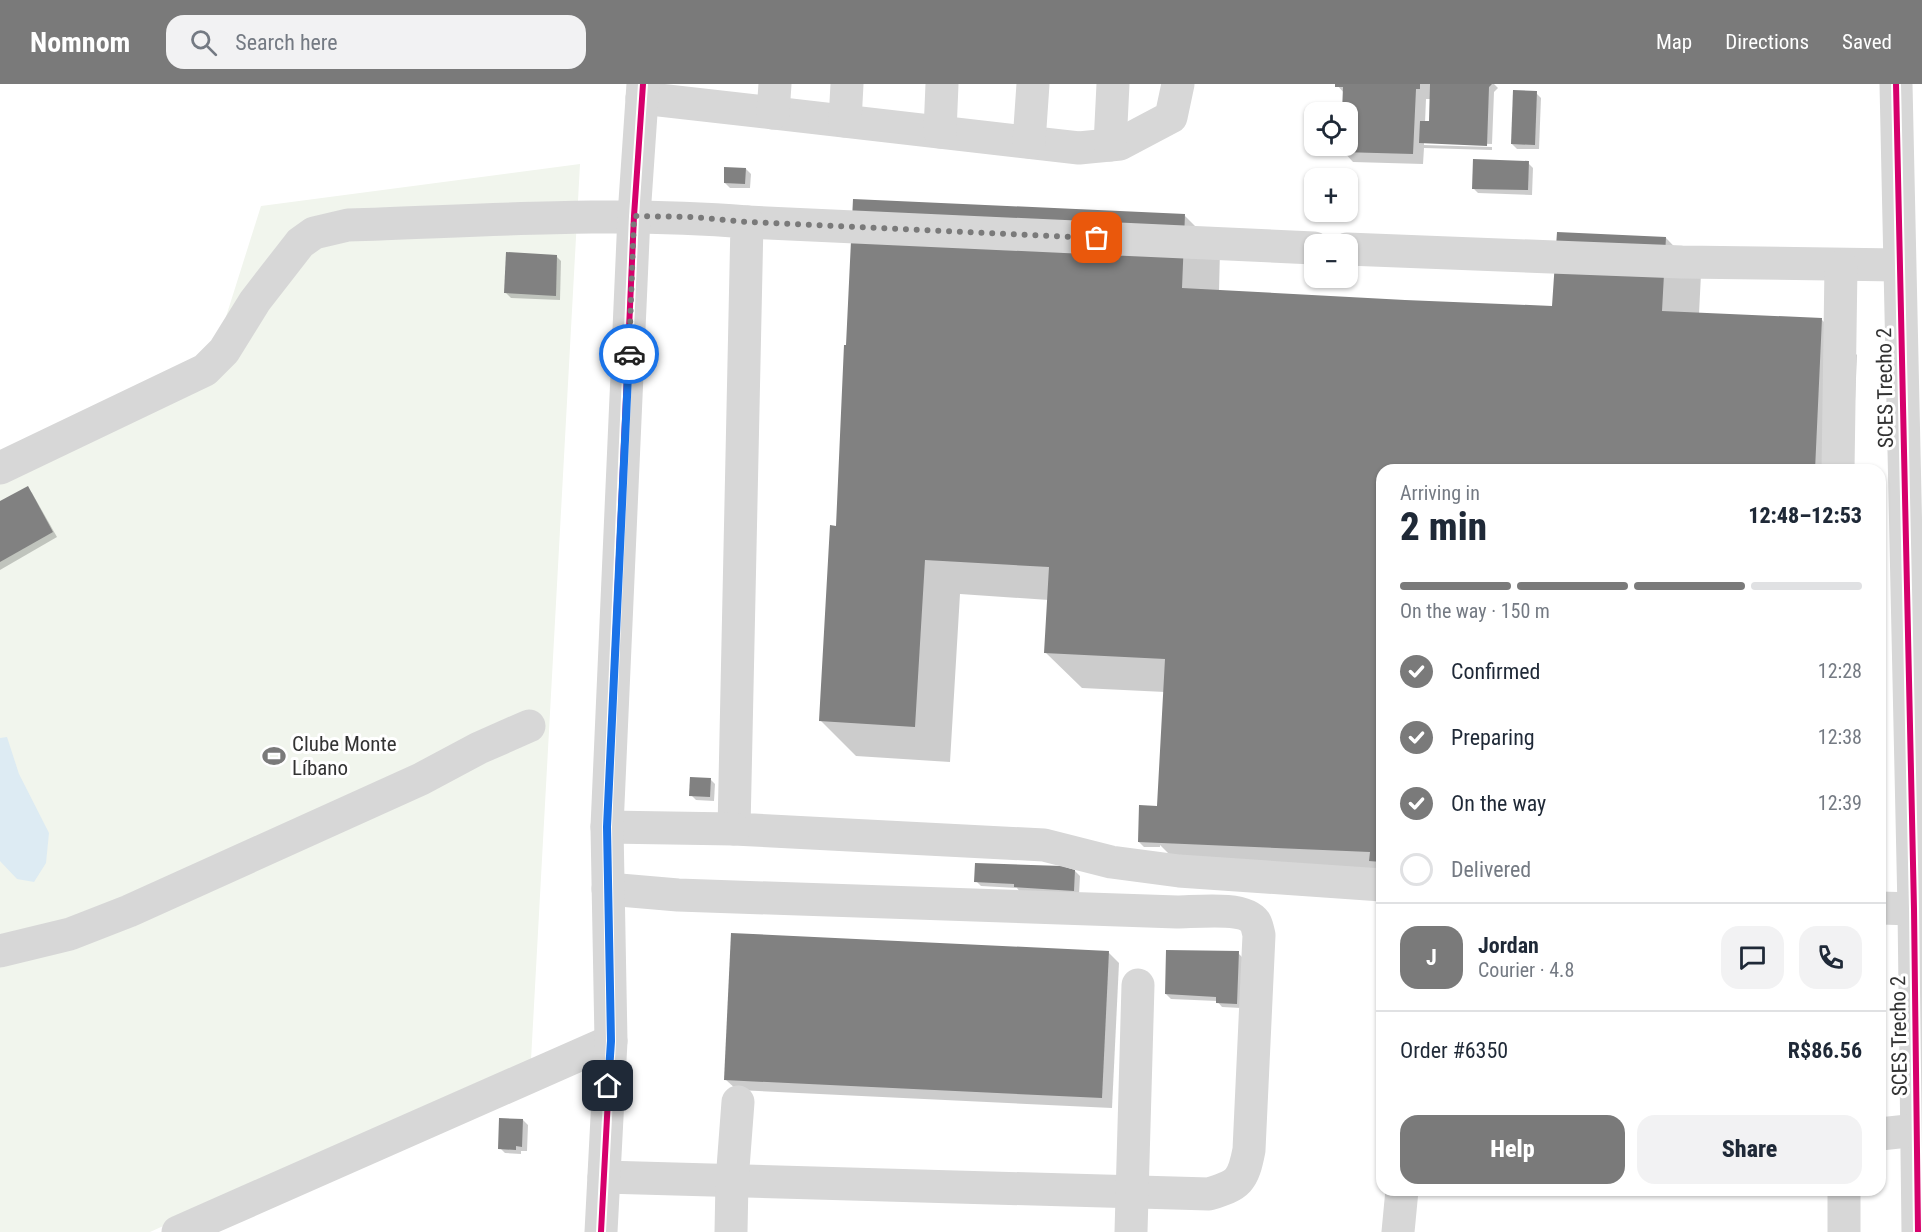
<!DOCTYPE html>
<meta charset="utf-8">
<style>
:root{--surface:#fff;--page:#f2f2f3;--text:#1f2937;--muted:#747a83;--line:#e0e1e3;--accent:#7a7a7a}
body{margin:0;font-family:"Roboto Condensed",sans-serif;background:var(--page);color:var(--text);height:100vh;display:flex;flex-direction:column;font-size:22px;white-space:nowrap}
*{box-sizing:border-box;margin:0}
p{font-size:20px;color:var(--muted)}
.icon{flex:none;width:33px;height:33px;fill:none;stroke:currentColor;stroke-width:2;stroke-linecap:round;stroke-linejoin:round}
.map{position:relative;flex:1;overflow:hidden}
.side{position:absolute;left:1376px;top:380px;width:510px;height:732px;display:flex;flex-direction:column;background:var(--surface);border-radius:18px;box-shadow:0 2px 4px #0004}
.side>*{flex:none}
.fabs{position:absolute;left:1304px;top:18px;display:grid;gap:12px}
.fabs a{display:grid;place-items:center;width:54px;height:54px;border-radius:12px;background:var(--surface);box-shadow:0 2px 4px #0004;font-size:30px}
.pin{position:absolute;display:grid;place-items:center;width:51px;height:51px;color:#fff;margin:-26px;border-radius:12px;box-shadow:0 3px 9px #0006}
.courier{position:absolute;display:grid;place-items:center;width:60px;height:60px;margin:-30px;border:4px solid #1a73e8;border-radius:50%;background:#fff;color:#222;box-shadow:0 2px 8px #0007}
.summary em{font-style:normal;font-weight:800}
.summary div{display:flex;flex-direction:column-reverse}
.summary{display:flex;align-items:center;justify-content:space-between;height:102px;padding:0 24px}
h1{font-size:39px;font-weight:800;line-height:45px}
.bar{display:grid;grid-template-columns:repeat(4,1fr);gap:9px 6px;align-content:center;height:72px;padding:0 24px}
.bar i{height:8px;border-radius:4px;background:var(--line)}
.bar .on{background:var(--accent)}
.bar p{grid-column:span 4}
.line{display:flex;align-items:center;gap:15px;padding:0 24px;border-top:2px solid var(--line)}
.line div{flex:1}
.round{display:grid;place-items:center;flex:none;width:63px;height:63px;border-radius:18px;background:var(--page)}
ol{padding:0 24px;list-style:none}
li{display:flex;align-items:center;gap:18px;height:66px}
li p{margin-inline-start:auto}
li .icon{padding:6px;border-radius:50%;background:var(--accent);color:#fff;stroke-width:4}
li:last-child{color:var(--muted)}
li i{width:33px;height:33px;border:3px solid var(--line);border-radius:50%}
.primary-button{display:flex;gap:12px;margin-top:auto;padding:12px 24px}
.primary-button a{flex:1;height:69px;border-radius:18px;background:var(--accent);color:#fff;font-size:24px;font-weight:800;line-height:69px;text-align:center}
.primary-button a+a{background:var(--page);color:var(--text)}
header{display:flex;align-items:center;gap:36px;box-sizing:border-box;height:84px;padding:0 30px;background:var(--accent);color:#fff}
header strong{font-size:28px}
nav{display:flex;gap:33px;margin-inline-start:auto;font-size:21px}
.search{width:420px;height:54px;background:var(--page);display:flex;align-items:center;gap:15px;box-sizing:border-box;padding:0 21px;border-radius:18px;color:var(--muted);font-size:22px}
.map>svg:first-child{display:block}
.green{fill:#f1f5ed}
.water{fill:#ddebf3}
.shadow{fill:#0003;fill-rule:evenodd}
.building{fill:#818181}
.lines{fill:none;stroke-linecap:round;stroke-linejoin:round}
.minor{stroke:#d7d7d7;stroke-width:33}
.cycleway-casing{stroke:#fff;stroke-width:10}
.cycleway{stroke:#d6006c;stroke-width:6}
.done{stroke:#7a7a7a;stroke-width:6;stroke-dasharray:0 10.8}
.route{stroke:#1a73e8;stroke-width:8}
.labels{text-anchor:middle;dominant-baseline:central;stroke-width:6;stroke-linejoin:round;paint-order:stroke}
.street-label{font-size:21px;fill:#333;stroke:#fff}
.poi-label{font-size:21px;fill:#333;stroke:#fff;text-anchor:start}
</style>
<header>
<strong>Nomnom</strong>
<div class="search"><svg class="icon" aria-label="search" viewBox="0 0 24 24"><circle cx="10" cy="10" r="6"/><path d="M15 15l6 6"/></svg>Search here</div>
<nav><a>Map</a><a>Directions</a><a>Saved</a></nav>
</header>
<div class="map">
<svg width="1922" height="1148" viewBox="0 0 1922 1148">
<rect width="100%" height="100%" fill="#fff"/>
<polygon class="green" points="580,80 531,976 150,1148 0,1148 0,368 212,277 261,122"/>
<polygon class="water" points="7,653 19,690 49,749 46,779 34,798 17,795 0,777 0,654"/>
<g class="shadow">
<path d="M1336,0H1494L1498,4L1494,8L1492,60L1424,58V61L1492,63V66L1424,64L1423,80L1353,78L1343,67V62H1347V28H1344L1345,10ZM1426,15H1431V39H1425Z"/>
<polygon points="1536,9 1541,14 1539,65 1517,65 1512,60"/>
<polygon points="1528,79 1533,84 1532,111 1478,109 1473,104"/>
<polygon points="746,85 751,90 750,104 730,104 725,99"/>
<polygon points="1185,132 1220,167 1219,208 1553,224 1666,154 1701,190 1699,230 1822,236 1857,271 1852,386 1382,386 1382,802 1193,794 1160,761 1160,763 1144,763 1139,758 1159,724 1165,608 1082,604 1046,569 1049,516 960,510 950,678 856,672 820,636 837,443"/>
<polygon points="556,172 561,177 560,216 511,214 506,209"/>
<polygon points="27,404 32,409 57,453 0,486 0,419"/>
<polygon points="710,695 715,700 714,717 696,716 691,711"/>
<polygon points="1075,787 1080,792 1079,811 1020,808 1017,804 981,802 976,797"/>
<polygon points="1108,868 1119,879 1112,1024 737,1006 726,996"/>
<polygon points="1238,869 1243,874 1241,924 1222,923 1217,917 1171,915 1166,910"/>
<polygon points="523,1036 528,1041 527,1067 521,1067 521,1070 505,1069 500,1064"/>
</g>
<g class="building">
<polygon points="1335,0 1420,0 1420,5 1416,5 1413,70 1341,68 1341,62 1347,62 1347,28 1342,28 1343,3 1335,3"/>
<polygon points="1430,0 1492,0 1489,3 1487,62 1419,59 1420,37 1429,37"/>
<polygon points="1513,6 1537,7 1535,61 1511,60"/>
<polygon points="1473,75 1529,77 1528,106 1472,105"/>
<polygon points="724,83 746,84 745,100 724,99"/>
<polygon points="853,115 1185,130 1182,204 1405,216 1552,222 1557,148 1666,153 1662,227 1822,234 1815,386 1382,386 1382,778 1369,777 1370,768 1138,758 1139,721 1157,722 1165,575 1044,569 1049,483 925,476 915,643 819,637 830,441 836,442 844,261 846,261"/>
<polygon points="506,168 557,171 556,212 504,209"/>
<polygon points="28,402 53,448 0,478 0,417"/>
<polygon points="690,693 711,694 710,713 689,712"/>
<polygon points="975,779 1062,782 1075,786 1074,807 1014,803 1014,800 974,798"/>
<polygon points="731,849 1109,867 1102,1014 724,996"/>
<polygon points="1166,866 1239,867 1237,920 1216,919 1216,913 1165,910"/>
<polygon points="499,1034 523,1035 522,1063 516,1062 516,1066 498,1065"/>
</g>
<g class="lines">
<g class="minor">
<polyline points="1896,0 1914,825 1918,1148"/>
<polyline points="642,14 1079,64 1120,60 1171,33 1178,0"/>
<polyline points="773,29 775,0"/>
<polyline points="845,37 847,0"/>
<polyline points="940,48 942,0"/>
<polyline points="1029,58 1033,0"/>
<polyline points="1110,61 1113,0"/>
<polyline points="747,138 1314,164"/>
<polyline points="1347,165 1682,178 1899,181"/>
<path d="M0,384L205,286L224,267L255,217L300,159L314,149L348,141C481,137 614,127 747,138L734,745L1044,761L1111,778L1179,787L1382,801"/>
<polyline points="1838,386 1841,182"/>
<polyline points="607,743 734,745"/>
<polyline points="1880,824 1914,825"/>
<polyline points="0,867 70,850 129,827 421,695 479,664 529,642"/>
<polyline points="1880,1050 1917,1046"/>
<path d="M604,1093L1209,1110C1239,1101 1243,1097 1249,1066L1259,851C1258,847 1257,841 1255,838C1244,822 1195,828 1177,828L678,811L608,805"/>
<polyline points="1844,1106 1844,1148"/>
<polyline points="178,1148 611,957"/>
<polyline points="601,1148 611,957 607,743 634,132 643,0"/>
<polyline points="731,1148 732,1097 738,1018"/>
<polyline points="1131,1148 1138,901"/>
<polyline points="1398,1148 1402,1106"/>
</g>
<g class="cycleway-casing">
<g id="cycleway">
<polyline points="1896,0 1914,825 1918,1148"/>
<polyline points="601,1148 611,957 607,743 634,132 643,0"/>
</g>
</g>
<use href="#cycleway" class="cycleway"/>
</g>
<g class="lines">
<polyline class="done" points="629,270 634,132 692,133 747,138 1097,154"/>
<polyline class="route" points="608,1002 611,957 607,743 629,270"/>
</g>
<defs>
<g id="stadium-bare" transform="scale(1.8)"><path d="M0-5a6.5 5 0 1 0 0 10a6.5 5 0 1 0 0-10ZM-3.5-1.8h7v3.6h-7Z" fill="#7a7a7a" stroke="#fff" stroke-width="2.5" paint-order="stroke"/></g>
</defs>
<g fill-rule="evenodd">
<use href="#stadium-bare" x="274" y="672"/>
</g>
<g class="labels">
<g class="street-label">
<text transform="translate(1885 304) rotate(-91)">SCES Trecho 2</text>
<text transform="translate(1899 952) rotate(-91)">SCES Trecho 2</text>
</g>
<g class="poi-label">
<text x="292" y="660">Clube Monte<tspan x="292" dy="24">Líbano</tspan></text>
</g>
</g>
</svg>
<div class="fabs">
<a><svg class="icon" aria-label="locate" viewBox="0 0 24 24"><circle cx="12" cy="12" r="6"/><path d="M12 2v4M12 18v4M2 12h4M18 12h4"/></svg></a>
<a>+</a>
<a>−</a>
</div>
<div class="pin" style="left:1097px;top:154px;background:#ea580c"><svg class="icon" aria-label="bag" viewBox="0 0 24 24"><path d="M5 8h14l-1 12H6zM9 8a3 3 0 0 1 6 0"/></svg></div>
<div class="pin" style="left:608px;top:1002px;background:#1f2937"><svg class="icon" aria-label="home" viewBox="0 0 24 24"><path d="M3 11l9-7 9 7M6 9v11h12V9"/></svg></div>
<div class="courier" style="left:629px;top:270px"><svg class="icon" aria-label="car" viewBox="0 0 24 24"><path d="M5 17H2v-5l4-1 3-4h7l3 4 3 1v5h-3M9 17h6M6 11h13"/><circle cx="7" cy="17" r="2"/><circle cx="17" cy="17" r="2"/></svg></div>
<section class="side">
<div class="summary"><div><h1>2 min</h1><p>Arriving in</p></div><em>12:48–12:53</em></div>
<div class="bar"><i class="on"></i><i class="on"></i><i class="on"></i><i></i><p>On the way · 150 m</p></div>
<ol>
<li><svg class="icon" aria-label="check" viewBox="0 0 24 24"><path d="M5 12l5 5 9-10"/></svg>Confirmed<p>12:28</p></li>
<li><svg class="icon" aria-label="check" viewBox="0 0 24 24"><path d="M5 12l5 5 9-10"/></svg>Preparing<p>12:38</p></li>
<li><svg class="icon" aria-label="check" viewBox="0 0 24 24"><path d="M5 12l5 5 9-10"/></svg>On the way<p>12:39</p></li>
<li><i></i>Delivered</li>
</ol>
<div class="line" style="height:108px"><b class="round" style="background:var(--accent);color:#fff">J</b><div><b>Jordan</b><p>Courier · 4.8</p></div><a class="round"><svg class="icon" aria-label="chat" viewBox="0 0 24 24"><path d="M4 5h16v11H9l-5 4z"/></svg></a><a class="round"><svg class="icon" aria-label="phone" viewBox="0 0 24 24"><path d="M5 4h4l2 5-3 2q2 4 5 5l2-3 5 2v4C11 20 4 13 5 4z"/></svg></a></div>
<div class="line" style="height:78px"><div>Order #6350</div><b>R$86.56</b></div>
<div class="primary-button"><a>Help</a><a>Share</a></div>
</section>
</div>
